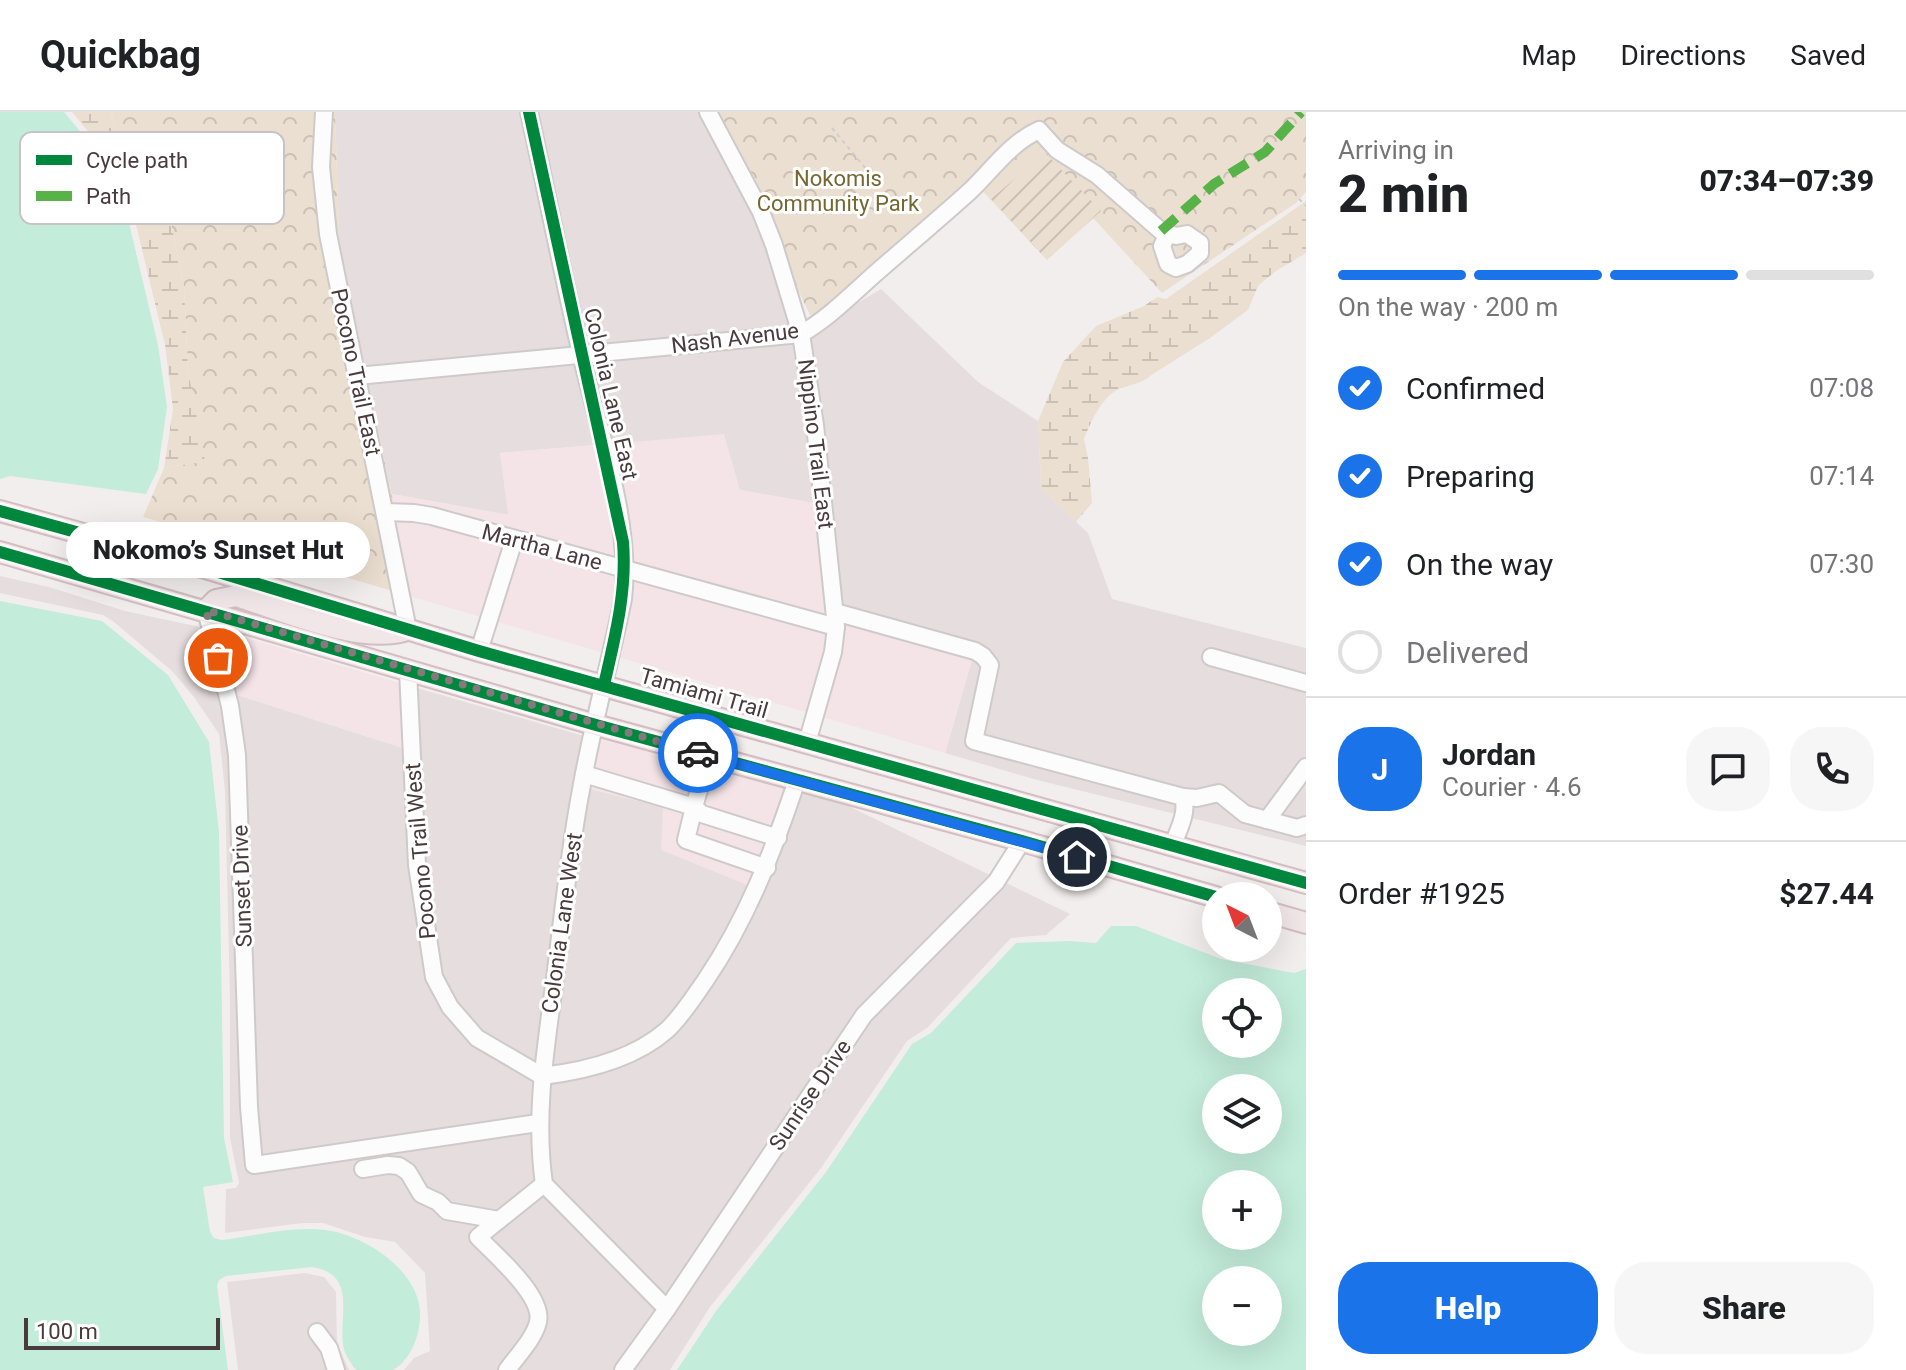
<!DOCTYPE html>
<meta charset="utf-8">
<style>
:root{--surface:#fff;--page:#f6f6f6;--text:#202124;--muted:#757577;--line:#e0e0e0;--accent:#1a73e8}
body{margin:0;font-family:Roboto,sans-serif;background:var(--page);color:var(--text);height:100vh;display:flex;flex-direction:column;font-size:30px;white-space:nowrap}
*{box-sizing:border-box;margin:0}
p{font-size:26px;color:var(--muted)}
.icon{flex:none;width:44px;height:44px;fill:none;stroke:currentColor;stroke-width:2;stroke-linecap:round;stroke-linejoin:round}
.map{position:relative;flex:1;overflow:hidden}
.panel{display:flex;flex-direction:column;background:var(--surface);width:600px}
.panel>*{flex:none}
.needle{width:52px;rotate:318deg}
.buttons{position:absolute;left:1202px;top:770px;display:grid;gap:16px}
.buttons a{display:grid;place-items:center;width:80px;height:80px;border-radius:50%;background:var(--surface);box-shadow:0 8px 32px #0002;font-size:40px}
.scale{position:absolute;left:24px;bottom:20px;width:196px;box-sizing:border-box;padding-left:8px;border:4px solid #493a3e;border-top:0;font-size:22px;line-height:28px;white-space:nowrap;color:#493a3e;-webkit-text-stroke:6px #fff;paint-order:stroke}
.pin{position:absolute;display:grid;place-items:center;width:68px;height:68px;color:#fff;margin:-34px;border:4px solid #fff;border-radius:50%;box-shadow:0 2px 8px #0007}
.courier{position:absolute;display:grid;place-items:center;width:80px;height:80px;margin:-40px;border:6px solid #1a73e8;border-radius:50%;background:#fff;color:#222;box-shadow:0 2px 10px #0007}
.bubble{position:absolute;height:56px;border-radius:28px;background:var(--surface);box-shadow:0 8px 32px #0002;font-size:26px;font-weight:800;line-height:56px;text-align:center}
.overview em{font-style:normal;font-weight:800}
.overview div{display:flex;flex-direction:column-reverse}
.overview{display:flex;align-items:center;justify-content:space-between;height:136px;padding:0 32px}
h1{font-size:52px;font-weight:800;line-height:60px}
.bar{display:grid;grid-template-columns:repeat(4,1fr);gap:12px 8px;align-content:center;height:96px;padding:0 32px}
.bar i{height:10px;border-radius:6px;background:var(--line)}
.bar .current{background:var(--accent)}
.bar p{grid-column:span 4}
.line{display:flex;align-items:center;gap:20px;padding:0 32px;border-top:2px solid var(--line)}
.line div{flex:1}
.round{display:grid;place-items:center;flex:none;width:84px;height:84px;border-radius:32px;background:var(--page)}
ol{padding:0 32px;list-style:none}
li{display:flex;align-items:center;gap:24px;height:88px}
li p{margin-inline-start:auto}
li .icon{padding:8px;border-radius:50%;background:var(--accent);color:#fff;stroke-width:4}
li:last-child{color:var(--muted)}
li i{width:44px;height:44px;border:4px solid var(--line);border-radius:50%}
.primary-button{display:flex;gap:16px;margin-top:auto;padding:16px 32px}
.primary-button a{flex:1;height:92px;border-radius:32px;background:var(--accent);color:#fff;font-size:32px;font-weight:800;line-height:92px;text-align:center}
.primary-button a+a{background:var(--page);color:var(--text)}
header{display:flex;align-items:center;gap:48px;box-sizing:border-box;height:112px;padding:0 40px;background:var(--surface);border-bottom:2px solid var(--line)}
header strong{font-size:38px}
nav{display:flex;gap:44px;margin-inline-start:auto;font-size:28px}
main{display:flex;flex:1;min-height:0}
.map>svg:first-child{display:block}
.residential{fill:#e6ddde}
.commercial{fill:#f4e3e7}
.forest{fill:url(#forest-crowns)}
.wetland{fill:url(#wetland-marsh)}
.garden{fill:url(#garden-furrows)}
.water{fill:#c3ecda;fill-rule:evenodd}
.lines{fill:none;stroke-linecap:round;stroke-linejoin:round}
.minor-casing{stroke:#cfcaca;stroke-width:20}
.major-casing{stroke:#d3bec0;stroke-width:24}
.path{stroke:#d3ccce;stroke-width:2;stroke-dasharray:4 4;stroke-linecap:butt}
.minor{stroke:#fdfcfc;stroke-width:16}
.major{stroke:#f1e6e8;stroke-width:20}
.quiet{stroke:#57b347;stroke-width:10;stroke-dasharray:20 10;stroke-linecap:butt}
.cycleway-casing{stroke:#fff;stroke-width:17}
.cycleway{stroke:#00873e;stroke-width:12}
.done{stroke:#84797c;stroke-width:8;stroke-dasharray:0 14.4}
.route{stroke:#1a73e8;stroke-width:10}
.labels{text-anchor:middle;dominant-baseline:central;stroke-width:6;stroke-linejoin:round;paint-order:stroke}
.park-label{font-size:22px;fill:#766732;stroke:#fff}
.street-label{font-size:22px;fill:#493a3e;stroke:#fff}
.key{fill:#fff;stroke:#c8c4c5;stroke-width:2}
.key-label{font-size:22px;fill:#493a3e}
</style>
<header>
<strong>Quickbag</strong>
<nav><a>Map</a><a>Directions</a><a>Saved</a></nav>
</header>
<main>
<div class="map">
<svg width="1306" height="1258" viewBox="0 0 1306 1258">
<defs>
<pattern id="forest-crowns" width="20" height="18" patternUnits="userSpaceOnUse" patternTransform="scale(2)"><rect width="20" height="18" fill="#ebdfd1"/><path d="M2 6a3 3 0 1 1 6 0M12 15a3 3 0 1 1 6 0" fill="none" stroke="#cbc0b4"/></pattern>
<pattern id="wetland-marsh" width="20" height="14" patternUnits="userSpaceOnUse" patternTransform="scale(2)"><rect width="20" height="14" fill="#ebdfd1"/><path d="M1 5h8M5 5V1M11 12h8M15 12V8" fill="none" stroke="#cbc0b4"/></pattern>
<pattern id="garden-furrows" width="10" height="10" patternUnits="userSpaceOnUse" patternTransform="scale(2)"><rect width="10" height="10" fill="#ebdfd1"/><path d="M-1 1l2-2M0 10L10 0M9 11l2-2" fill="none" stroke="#cbc0b4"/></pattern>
</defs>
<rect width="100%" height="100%" fill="#f3eeee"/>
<g class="residential">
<polygon points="335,0 522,0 595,333 500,341 509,403 392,382 340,148"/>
<polygon points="537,0 705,0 786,166 791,184 810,219 881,177 978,270 1038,309 1041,377 1088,421 1112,487 1306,536 1306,734 1037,668 945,641 974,541 841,508 825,393 740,378 609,332"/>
<polygon points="0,464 49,475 125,499 233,522 231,581 409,638 417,576 591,626 582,675 663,695 800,677 828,684 1070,802 1046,823 1011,826 927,916 907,929 821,1056 710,1195 670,1258 404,1258 414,1246 430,1239 425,1161 395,1130 365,1125 323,1111 303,1111 225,1121 226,1077 236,1076 239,1071 230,1026 230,886 225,679 219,622 194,585 172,559 114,510 103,503 0,481"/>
<polygon points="305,1161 324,1165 336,1180 337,1232 349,1258 238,1258 227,1170"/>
</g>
<g class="commercial">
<polygon points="724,322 740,378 826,393 841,508 974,541 945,641 618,545 630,489 633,458 609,332"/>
<polygon points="595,333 612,405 618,457 616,485 604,541 399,481 392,382 508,403 500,341"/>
<polygon points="233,522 417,576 409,638 231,581"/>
<polygon points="591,626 703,650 800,677 752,775 661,738 663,695 582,675"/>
</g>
<g class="forest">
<polygon points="111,0 335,0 340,148 392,382 399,481 143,405 164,356 204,349 188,259 184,175 167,91 117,25"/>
<polygon points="711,0 1306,0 1306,80 1296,91 1162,181 1093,106 1047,148 974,70 812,207"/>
</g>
<g class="wetland">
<polygon points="72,0 111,0 117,25 167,91 184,175 188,259 205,349 164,356 173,297 165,233 124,63"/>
<path d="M1306,89V141L1276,159L1258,174L1248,198L1210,226L1153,262C1142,272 1130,272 1117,278C1100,288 1091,310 1084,327L1088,346L1092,391L1076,410L1041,377L1038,309L1063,250L1096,214L1144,194L1157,185L1166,187Z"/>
</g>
<polygon class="garden" points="1045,41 1101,99 1047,148 991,87"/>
<g class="water">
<polygon points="0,0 64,0 118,65 158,233 167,295 158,357 146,382 10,364 0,367"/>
<path d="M0,489L102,509L168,563L209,630L219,720L224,1026L233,1070L203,1075L210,1120L214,1126L222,1128C255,1124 292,1114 325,1118C366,1123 423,1161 420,1206C419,1226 410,1248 393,1258H357L354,1256C350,1249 344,1241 343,1233C339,1203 357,1162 312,1155L226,1164L219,1168L217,1174L228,1258H0Z"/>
<path d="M1111,814H1136L1221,847L1294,861L1306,857V1258H677L716,1199L826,1060L912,932L931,921L1016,831L1069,829L1096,831ZM1216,880H1268V932H1216ZM1268,976V1028H1216V976ZM1216,1072H1268V1124H1216ZM1216,1168H1268V1220H1216Z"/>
</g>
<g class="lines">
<g class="minor-casing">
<g id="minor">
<polyline points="324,0 321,55 328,122 408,518"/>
<path d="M529,0C547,82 563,165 582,246C599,321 632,411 623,487C610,551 592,614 581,678C569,740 563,803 555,866C546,935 534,1002 544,1072L667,1197"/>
<polyline points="708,0 761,100 774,133 801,222 815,313 836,515 833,540 807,631"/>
<path d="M357,264L801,222C829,206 853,181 877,160C908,133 940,106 970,79C992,58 1010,31 1039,18L1057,38L1097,63L1161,119L1176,124L1187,122L1200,131V141L1187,152L1176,156L1168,152L1162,134L1168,121"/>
<polyline points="385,400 414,401 432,404 836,515"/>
<polyline points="206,498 230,594 237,643 249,995 254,1053 538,1011"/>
<path d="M835,500L975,539L983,544L990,553L974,629L1183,685C1188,700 1179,717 1173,732"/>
<polyline points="479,539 514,428"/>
<polyline points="1211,545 1306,571"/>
<path d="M408,558L417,753L434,865L450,895L477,926L542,964C585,959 633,948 667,918C682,904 693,886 705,869C747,807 773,740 797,668"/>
<polyline points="584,662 694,695 709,644"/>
<polyline points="1183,685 1197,686 1219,681 1245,702 1297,716 1306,713"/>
<polyline points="1267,708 1306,655"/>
<polyline points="767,756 686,728 694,695 702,702 778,726"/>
<polyline points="363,1057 388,1053 399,1054 408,1060 421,1082 438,1090 447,1099 499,1108"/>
<polyline points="317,1220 329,1236 336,1258"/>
<path d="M507,1258C517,1244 534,1227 538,1210C544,1184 495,1143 478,1125L544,1072"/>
<polyline points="623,1258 667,1197 864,903 996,770 1022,729"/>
</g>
</g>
<g class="major-casing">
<g id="major">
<polyline points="0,399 192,452 479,539 1306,771"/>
<polyline points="0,440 596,613 1022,729 1216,785"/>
<path d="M206,498L216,488L236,484C281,498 359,532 404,519"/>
<polyline points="1268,800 1306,811"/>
</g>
</g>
<g class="path">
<polyline points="832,16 877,70"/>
<polyline points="1299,87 1306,94"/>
</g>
<use href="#minor" class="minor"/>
<use href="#major" class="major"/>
<polyline class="quiet" points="1161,119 1214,72 1265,40 1301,0"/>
<g class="cycleway-casing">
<g id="cycleway">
<path d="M529,0L623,430C627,480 615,525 604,573"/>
<polyline points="0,399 192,452 479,539 1306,771"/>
<polyline points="0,440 596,613 1022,729 1216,785"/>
</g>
</g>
<use href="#cycleway" class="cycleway"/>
</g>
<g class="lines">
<polyline class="done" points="218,546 206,498 698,641"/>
<polyline class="route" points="698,641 1077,745"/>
</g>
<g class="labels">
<g class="park-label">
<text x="838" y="66">Nokomis<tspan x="838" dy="25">Community Park</tspan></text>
</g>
<g class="street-label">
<text transform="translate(735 226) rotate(-7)">Nash Avenue</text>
<text transform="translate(356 260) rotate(78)">Pocono Trail East</text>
<text transform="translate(611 282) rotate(77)">Colonia Lane East</text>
<text transform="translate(816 332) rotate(83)">Nippino Trail East</text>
<text transform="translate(542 435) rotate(15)">Martha Lane</text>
<text transform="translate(704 581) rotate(16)">Tamiami Trail</text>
<text transform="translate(420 739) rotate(-95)">Pocono Trail West</text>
<text transform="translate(242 774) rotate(-92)">Sunset Drive</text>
<text transform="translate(562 811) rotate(-82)">Colonia Lane West</text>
<text transform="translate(810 983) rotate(-56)">Sunrise Drive</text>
</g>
</g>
<rect x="20" y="20" width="264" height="92" rx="12" class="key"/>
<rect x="36" y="43" width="36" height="10" fill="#00873e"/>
<rect x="36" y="79" width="36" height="10" fill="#57b347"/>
<g class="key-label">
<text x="86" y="56">Cycle path</text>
<text x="86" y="92">Path</text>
</g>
</svg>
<div class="buttons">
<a><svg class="needle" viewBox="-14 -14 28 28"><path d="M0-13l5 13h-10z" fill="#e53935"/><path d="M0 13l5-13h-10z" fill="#757577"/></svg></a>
<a><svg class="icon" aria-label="locate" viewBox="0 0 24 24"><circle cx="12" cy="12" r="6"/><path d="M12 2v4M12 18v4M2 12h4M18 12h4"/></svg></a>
<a><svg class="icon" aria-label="layers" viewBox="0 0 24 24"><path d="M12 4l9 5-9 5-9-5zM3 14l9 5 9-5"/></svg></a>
<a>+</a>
<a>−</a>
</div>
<div class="scale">100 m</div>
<div class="pin" style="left:218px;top:546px;background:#ea580c"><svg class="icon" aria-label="bag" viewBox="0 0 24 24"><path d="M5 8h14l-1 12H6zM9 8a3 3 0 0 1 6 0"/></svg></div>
<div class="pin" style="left:1077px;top:745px;background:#1f2937"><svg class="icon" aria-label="home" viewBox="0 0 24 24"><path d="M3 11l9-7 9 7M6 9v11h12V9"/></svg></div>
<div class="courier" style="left:698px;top:641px"><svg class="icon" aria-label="car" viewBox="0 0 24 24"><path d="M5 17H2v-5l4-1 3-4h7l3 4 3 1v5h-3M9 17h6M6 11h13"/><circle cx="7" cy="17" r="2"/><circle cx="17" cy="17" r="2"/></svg></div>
<div class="bubble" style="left:66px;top:410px;width:304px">Nokomo’s Sunset Hut</div>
</div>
<section class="panel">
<div class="overview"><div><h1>2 min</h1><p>Arriving in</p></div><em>07:34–07:39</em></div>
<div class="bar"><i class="current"></i><i class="current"></i><i class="current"></i><i></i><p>On the way · 200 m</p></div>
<ol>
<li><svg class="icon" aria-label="check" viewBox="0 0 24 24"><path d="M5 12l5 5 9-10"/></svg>Confirmed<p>07:08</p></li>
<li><svg class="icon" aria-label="check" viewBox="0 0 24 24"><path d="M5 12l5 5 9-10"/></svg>Preparing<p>07:14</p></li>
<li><svg class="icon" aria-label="check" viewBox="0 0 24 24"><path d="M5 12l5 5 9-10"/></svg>On the way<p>07:30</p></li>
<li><i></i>Delivered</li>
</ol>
<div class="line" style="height:144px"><b class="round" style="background:var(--accent);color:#fff">J</b><div><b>Jordan</b><p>Courier · 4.6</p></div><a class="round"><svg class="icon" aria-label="chat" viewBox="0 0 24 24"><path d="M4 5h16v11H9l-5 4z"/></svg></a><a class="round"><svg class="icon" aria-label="phone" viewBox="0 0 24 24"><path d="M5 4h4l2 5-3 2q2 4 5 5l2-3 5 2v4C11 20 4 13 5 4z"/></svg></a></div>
<div class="line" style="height:104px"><div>Order #1925</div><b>$27.44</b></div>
<div class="primary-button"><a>Help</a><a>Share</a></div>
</section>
</main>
